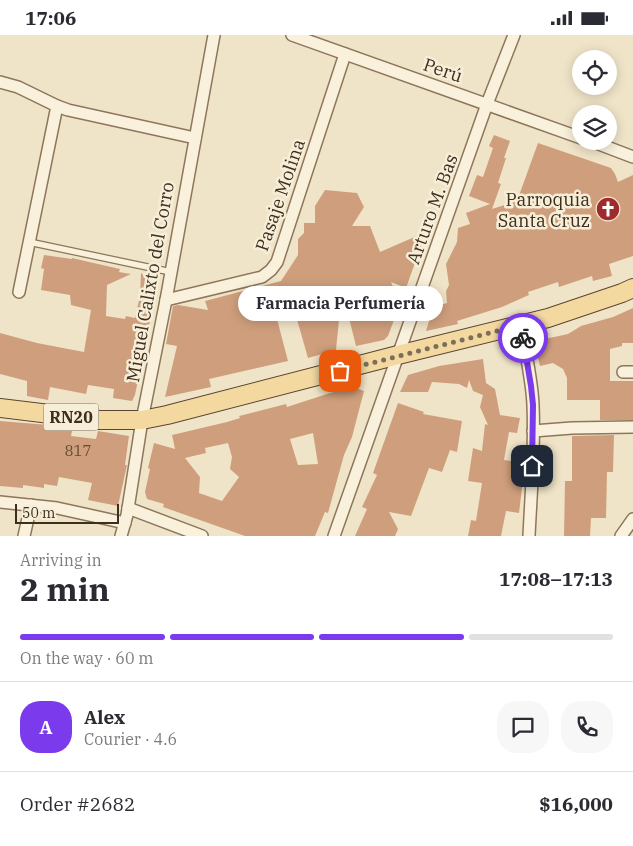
<!DOCTYPE html>
<meta charset="utf-8">
<style>
:root{--surface:#fff;--page:#f7f7f7;--text:#2b2b33;--muted:#7c7c81;--line:#e1e1e2;--accent:#7c3aed}
body{margin:0;font-family:"IBM Plex Serif",serif;background:var(--page);color:var(--text);height:100vh;display:flex;flex-direction:column;font-size:19px;white-space:nowrap}
*{box-sizing:border-box;margin:0}
p{font-size:16px;color:var(--muted)}
.icon{flex:none;width:28px;height:28px;fill:none;stroke:currentColor;stroke-width:2;stroke-linecap:round;stroke-linejoin:round}
.map{position:relative;height:501px;overflow:hidden}
.sheet{display:flex;flex-direction:column;background:var(--surface);flex:1}
.sheet>*{flex:none}
.controls{position:absolute;left:572px;top:15px;display:grid;gap:10px}
.controls a{display:grid;place-items:center;width:45px;height:45px;border-radius:50%;background:var(--surface);box-shadow:0 2px 12px #0003;font-size:25px}
.scale{position:absolute;left:15px;bottom:12px;width:104px;box-sizing:border-box;padding-left:5px;border:2px solid #3d2e20;border-top:0;font-size:14px;line-height:18px;white-space:nowrap;color:#3d2e20;-webkit-text-stroke:4px #f7eed8;paint-order:stroke}
.pin{position:absolute;display:grid;place-items:center;width:42px;height:42px;color:#fff;margin:-21px;border-radius:10px;box-shadow:0 2px 8px #0006}
.courier{position:absolute;display:grid;place-items:center;width:50px;height:50px;margin:-25px;border:4px solid #7c3aed;border-radius:50%;background:#fff;color:#222;box-shadow:0 1px 6px #0007}
.bubble{position:absolute;height:35px;border-radius:18px;background:var(--surface);box-shadow:0 2px 12px #0003;font-size:16px;font-weight:700;line-height:35px;text-align:center}
.headline em{font-style:normal;font-weight:700}
.headline div{display:flex;flex-direction:column-reverse}
.headline{display:flex;align-items:center;justify-content:space-between;height:85px;padding:0 20px}
h1{font-size:32px;font-weight:700;line-height:38px}
.bar{display:grid;grid-template-columns:repeat(4,1fr);gap:8px 5px;align-content:center;height:60px;padding:0 20px}
.bar i{height:6px;border-radius:4px;background:var(--line)}
.bar .current{background:var(--accent)}
.bar p{grid-column:span 4}
.line{display:flex;align-items:center;gap:12px;padding:0 20px;border-top:1px solid var(--line)}
.line div{flex:1}
.round{display:grid;place-items:center;flex:none;width:52px;height:52px;border-radius:20px;background:var(--page)}
.status{display:flex;justify-content:space-between;align-items:center;height:35px;padding:0 25px;background:var(--surface);direction:ltr}
.status svg{height:14px;fill:currentColor}
.map>svg:first-child{display:block}
.building{fill:#cf9f7d;fill-rule:evenodd}
.lines{fill:none;stroke-linecap:round;stroke-linejoin:round}
.lane-casing{stroke:#8d765c;stroke-width:8}
.street-casing{stroke:#8d765c;stroke-width:14}
.primary-casing{stroke:#5b4430;stroke-width:20}
.lane{stroke:#faf1dc;stroke-width:5.5}
.street{stroke:#faf1dc;stroke-width:11}
.primary{stroke:#f3d9a0;stroke-width:18}
.done{stroke:#7c6e5b;stroke-width:5;stroke-dasharray:0 9}
.route{stroke:#7c3aed;stroke-width:6}
.labels{text-anchor:middle;dominant-baseline:central;stroke-width:5;stroke-linejoin:round;paint-order:stroke}
.number-label{font-size:15px;fill:#624a37}
.shield{fill:#f7eed8;stroke:#756857;stroke-width:1}
.shield-label{font-size:16px;font-weight:bold;fill:#3d2e20}
.street-label{font-size:18px;fill:#3d2e20;stroke:#f7eed8}
.poi-label{font-size:18px;fill:#3d2e20;stroke:#f7eed8;text-anchor:end}
</style>
<div class="status"><b>17:06</b><svg viewBox="0 0 49 12"><path d="M0 12V9h3v3zM5 12V6h3v6zM10 12V3h3v9zM15 12V0h3v12zM26 1h20v11H26zM47 4h2v5h-2z"/></svg></div>
<div class="map">
<svg width="633" height="501" viewBox="0 0 633 501">
<rect width="100%" height="100%" fill="#f0e4c8"/>
<g class="building">
<polygon points="494,100 510,106 504,123 506,123 498,148 501,149 492,174 517,166 538,108 611,133 615,139 618,147 633,140 633,221 609,229 612,241 593,246 592,241 559,252 558,247 528,257 529,260 502,272 457,286 458,289 426,296 433,272 447,268 446,256 449,250 446,229 457,207 458,193 470,189 466,178 490,169 469,161 477,140 483,142 493,113 489,111"/>
<polygon points="325,155 357,158 364,172 352,191 370,191 380,217 426,197 406,253 391,247 400,269 388,301 384,305 356,311 342,255 336,315 308,323 290,260 272,265 288,326 209,344 211,352 165,362 177,311 166,309 173,271 178,270 208,275 205,266 281,246 298,220 298,204 304,198 304,188 315,188 315,171"/>
<polygon points="44,220 72,224 72,223 120,234 119,237 131,239 107,250 106,281 125,284 126,281 135,283 140,261 141,238 152,248 154,254 151,268 152,268 148,286 150,286 135,360 132,366 113,363 114,354 88,350 86,359 50,352 48,365 27,361 27,346 0,339 0,298 37,308 84,317 91,275 71,270 70,260 41,255 44,234 41,233"/>
<polygon points="633,273 633,308 622,308 622,311 610,314 610,346 633,346 633,385 600,385 600,365 567,365 567,343 563,334 553,328 540,331 535,311 544,309 545,304 568,299 581,291 613,282"/>
<polygon points="483,324 486,348 495,354 500,380 520,383 517,398 509,397 504,425 525,428 519,478 506,476 501,501 468,501 471,485 476,486 482,448 468,446 473,413 482,416 485,389 488,390 480,372 483,360 473,356 469,345 467,353 459,349 432,347 428,357 400,357 408,340 439,331"/>
<path d="M353,352L364,356L352,402L344,420L328,478L325,477L315,501H245L163,472L164,469L147,464L145,457L150,434L148,433L154,408L175,414L172,400L227,387L240,383L239,381L286,369L287,372L330,358ZM313,398L318,429L298,430L290,404ZM228,408L232,422L230,434L239,442L222,466L199,458L200,442L185,423L206,418L205,413Z"/>
<polygon points="398,368 424,377 423,379 462,386 457,417 450,415 442,437 429,433 411,481 389,477 398,494 395,501 355,501 367,474 362,472 377,440 373,438"/>
<polygon points="0,386 49,390 72,396 71,401 96,404 98,396 129,401 125,430 127,430 118,471 88,465 92,448 59,442 57,451 44,449 44,453 23,450 23,453 0,451"/>
<polygon points="614,400 613,437 607,437 606,483 591,483 590,501 564,501 565,446 572,446 572,401"/>
</g>
<g class="lines">
<g class="lane-casing">
<polyline id="lane" points="29,207 171,237"/>
</g>
<g class="street-casing">
<g id="street">
<polyline points="292,0 581,103"/>
<polyline points="0,47 18,52 57,71 68,75 195,103"/>
<polyline points="591,106 633,122"/>
<polyline points="19,257 57,71"/>
<polyline points="166,265 262,242 271,235 277,227 345,19"/>
<path d="M521,290C525,317 532,344 533,370C535,414 531,458 529,501"/>
<polyline points="623,337 633,337"/>
<polyline points="533,396 572,393 633,392"/>
<polyline points="0,467 57,473 125,488"/>
<polyline points="128,473 202,501"/>
<polyline points="24,501 31,470"/>
<polyline points="121,501 127,480 142,385 166,265 214,0"/>
<polyline points="334,501 487,69 514,0"/>
<polyline points="621,501 633,484"/>
</g>
</g>
<g class="primary-casing">
<polyline id="primary" points="0,373 99,385 142,385 167,380 398,320 548,283 622,258 633,253"/>
</g>
<use href="#lane" class="lane"/>
<use href="#street" class="street"/>
<use href="#primary" class="primary"/>
</g>
<g class="lines">
<polyline class="done" points="340,336 521,290 523,303"/>
<polyline class="route" points="523,303 531,351 533,370 532,431"/>
</g>
<defs>
<g id="church-disc" transform="scale(1.25)"><circle r="9.5" fill="#9e2a2b" stroke="#f7eed8"/><path d="M-1.2-6h2.4v3.5h3.3v2.4h-3.3V6h-2.4V-.1h-3.3v-2.4h3.3Z" fill="#fff"/></g>
</defs>
<g fill-rule="evenodd">
<use href="#church-disc" x="608" y="174"/>
</g>
<g class="labels">
<g class="number-label">
<text x="78" y="415">817</text>
</g>
<rect class="shield" x="43.5" y="368.5" width="55" height="27" rx="4"/>
<g class="shield-label">
<text x="71" y="382">RN20</text>
</g>
<g class="street-label">
<text transform="translate(443 35) rotate(19)">Perú</text>
<text transform="translate(280 160) rotate(-71)">Pasaje Molina</text>
<text transform="translate(432 174) rotate(-70)">Arturo M. Bas</text>
<text transform="translate(150 247) rotate(-80)">Miguel Calixto del Corro</text>
</g>
<g class="poi-label">
<text x="590" y="164">Parroquia<tspan x="590" dy="21">Santa Cruz</tspan></text>
</g>
</g>
</svg>
<div class="controls">
<a><svg class="icon" aria-label="locate" viewBox="0 0 24 24"><circle cx="12" cy="12" r="6"/><path d="M12 2v4M12 18v4M2 12h4M18 12h4"/></svg></a>
<a><svg class="icon" aria-label="layers" viewBox="0 0 24 24"><path d="M12 4l9 5-9 5-9-5zM3 14l9 5 9-5"/></svg></a>
</div>
<div class="scale">50 m</div>
<div class="pin" style="left:340px;top:336px;background:#ea580c"><svg class="icon" aria-label="bag" viewBox="0 0 24 24"><path d="M5 8h14l-1 12H6zM9 8a3 3 0 0 1 6 0"/></svg></div>
<div class="pin" style="left:532px;top:431px;background:#1f2937"><svg class="icon" aria-label="home" viewBox="0 0 24 24"><path d="M3 11l9-7 9 7M6 9v11h12V9"/></svg></div>
<div class="courier" style="left:523px;top:303px"><svg class="icon" aria-label="bike" viewBox="0 0 24 24"><circle cx="6" cy="16" r="4"/><circle cx="18" cy="16" r="4"/><path d="M6 16l4-8h5l3 8M10 8l3 8H6M13 5h3"/></svg></div>
<div class="bubble" style="left:238px;top:251px;width:205px">Farmacia Perfumería</div>
</div>
<section class="sheet">
<div class="headline"><div><h1>2 min</h1><p>Arriving in</p></div><em>17:08–17:13</em></div>
<div class="bar"><i class="current"></i><i class="current"></i><i class="current"></i><i></i><p>On the way · 60 m</p></div>
<div class="line" style="height:90px"><b class="round" style="background:var(--accent);color:#fff">A</b><div><b>Alex</b><p>Courier · 4.6</p></div><a class="round"><svg class="icon" aria-label="chat" viewBox="0 0 24 24"><path d="M4 5h16v11H9l-5 4z"/></svg></a><a class="round"><svg class="icon" aria-label="phone" viewBox="0 0 24 24"><path d="M5 4h4l2 5-3 2q2 4 5 5l2-3 5 2v4C11 20 4 13 5 4z"/></svg></a></div>
<div class="line" style="height:65px"><div>Order #2682</div><b>$16,000</b></div>
</section>
